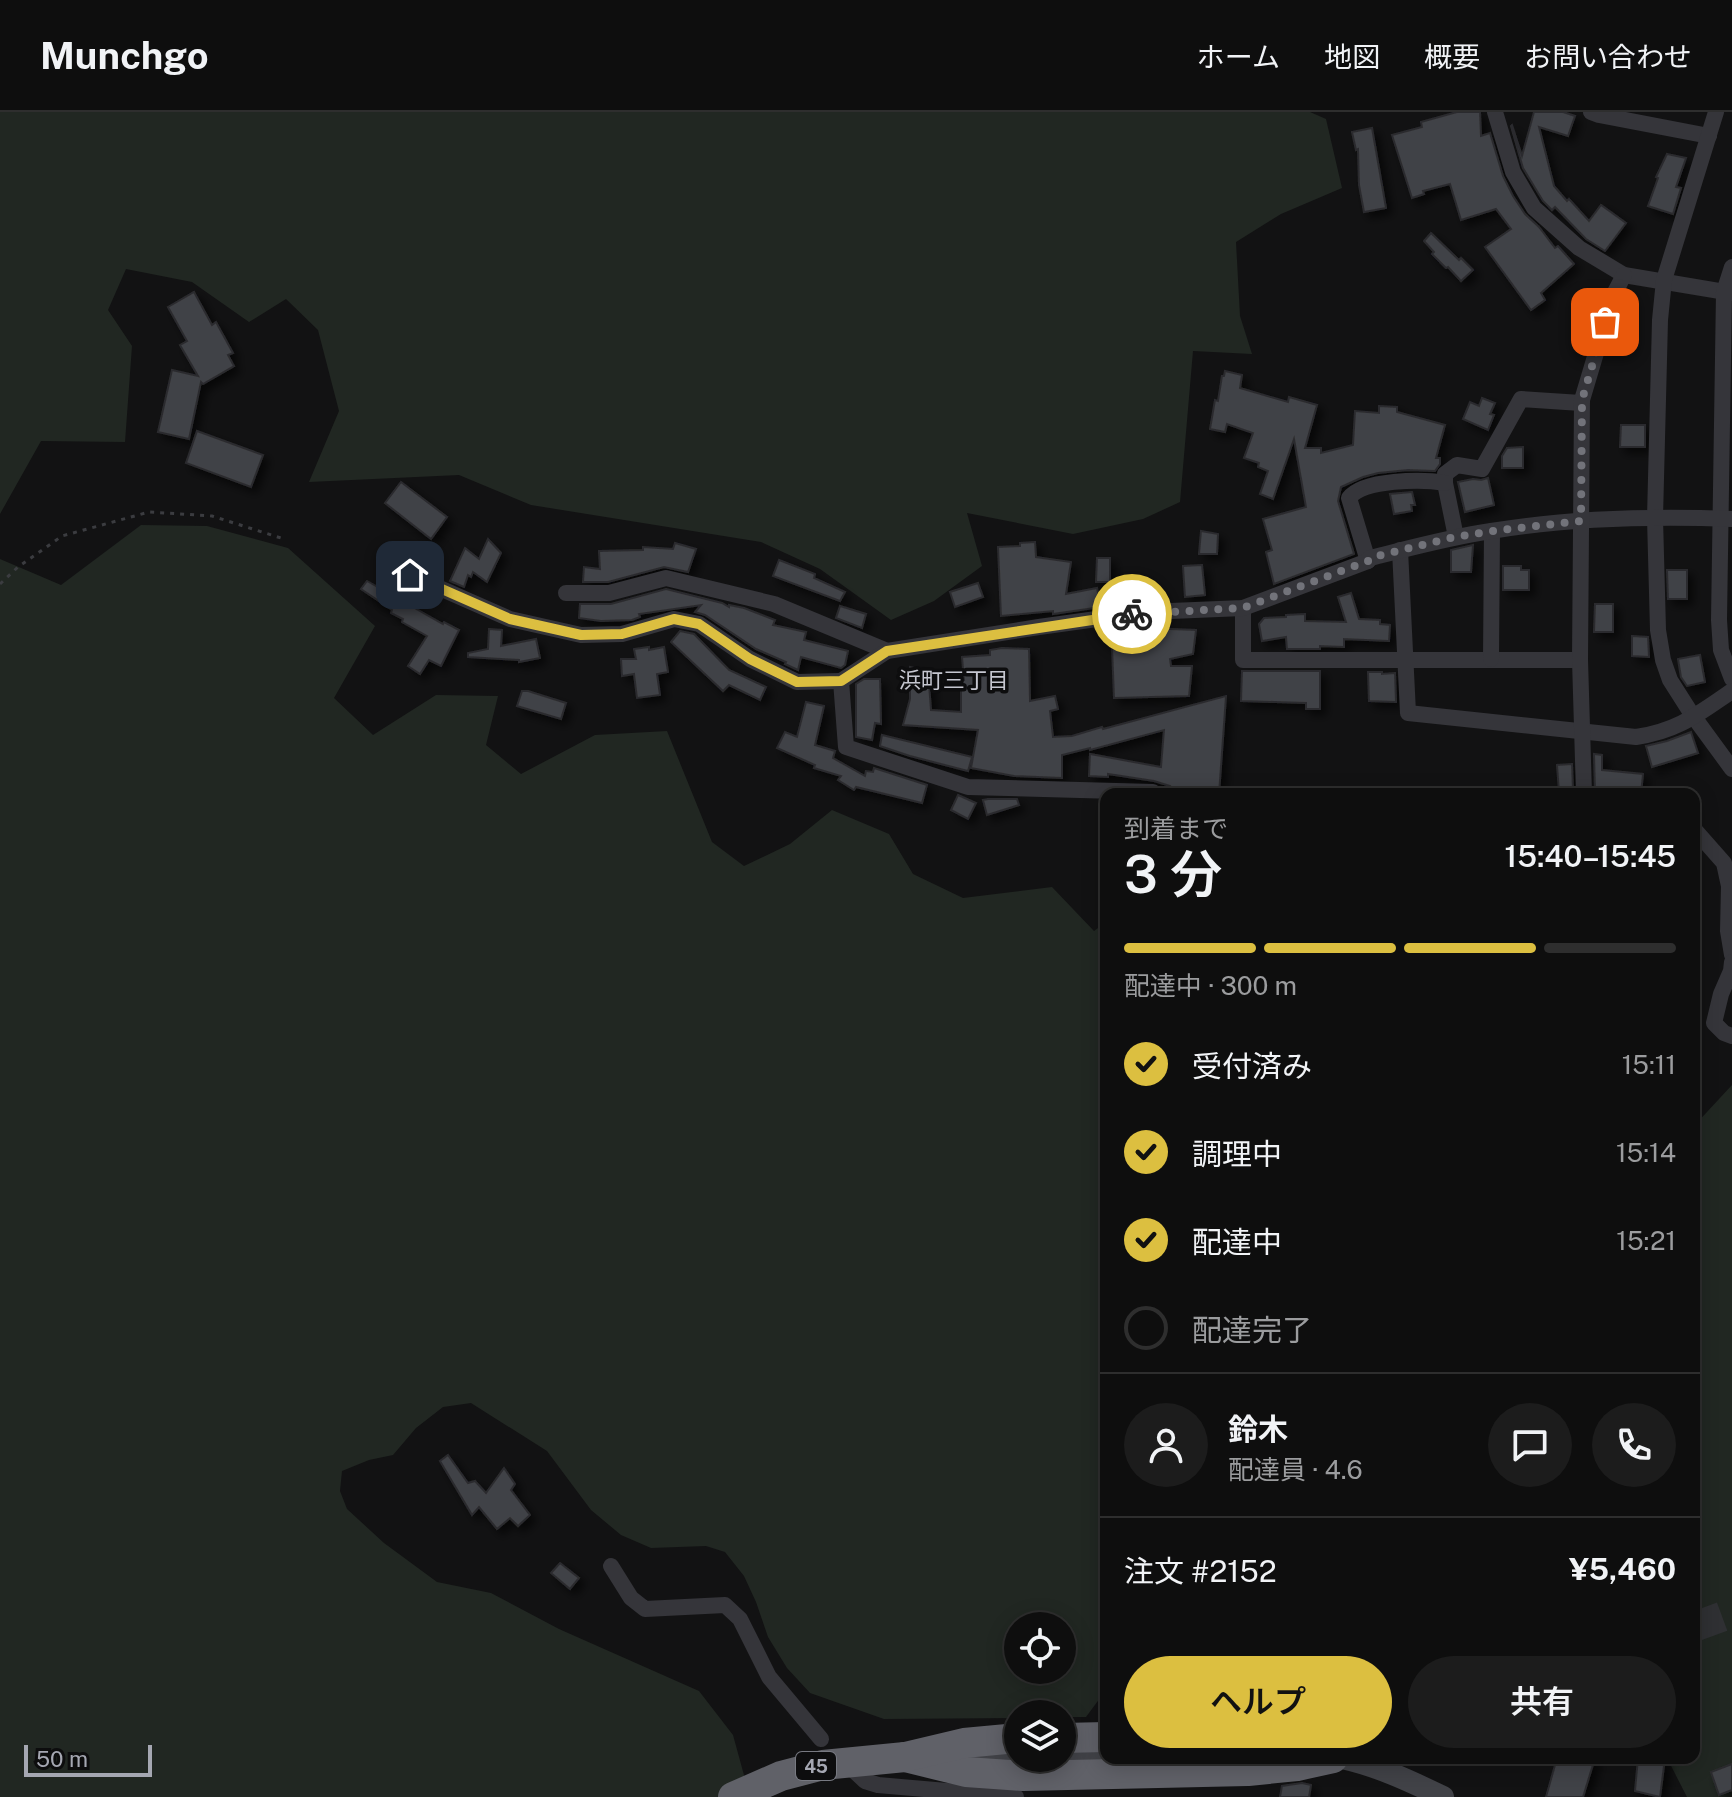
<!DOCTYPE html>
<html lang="ja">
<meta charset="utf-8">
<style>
:root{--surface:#0e0e0e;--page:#1c1c1c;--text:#f1f3f6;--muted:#9b9c9e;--line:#2e2e2e;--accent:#dcbf40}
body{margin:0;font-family:"Public Sans","Noto Sans JP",sans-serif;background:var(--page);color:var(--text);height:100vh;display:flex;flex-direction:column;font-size:30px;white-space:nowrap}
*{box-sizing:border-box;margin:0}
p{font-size:26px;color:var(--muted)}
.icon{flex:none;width:44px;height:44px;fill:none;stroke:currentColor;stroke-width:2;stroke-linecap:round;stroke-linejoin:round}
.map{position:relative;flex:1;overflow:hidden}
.sheet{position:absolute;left:1100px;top:676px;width:600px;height:976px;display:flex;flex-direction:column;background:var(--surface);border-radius:16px;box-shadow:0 4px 20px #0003,0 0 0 2px var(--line)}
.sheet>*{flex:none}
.tools{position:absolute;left:1004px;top:1500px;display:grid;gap:16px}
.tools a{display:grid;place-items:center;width:72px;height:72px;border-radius:50%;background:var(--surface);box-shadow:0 4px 20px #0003,0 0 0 2px var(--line);font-size:40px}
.scale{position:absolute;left:24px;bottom:20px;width:128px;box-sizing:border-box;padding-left:8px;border:4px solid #a5a7b2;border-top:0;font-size:22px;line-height:28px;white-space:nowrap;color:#a5a7b2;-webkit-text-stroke:6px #0d0d0e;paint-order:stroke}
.pin{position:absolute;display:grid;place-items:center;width:68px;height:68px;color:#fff;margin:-34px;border-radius:16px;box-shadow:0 4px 12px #0006}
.courier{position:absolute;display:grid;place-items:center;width:80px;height:80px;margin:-40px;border:6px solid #dcbf40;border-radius:50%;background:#fff;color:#222;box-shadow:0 2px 10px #0007}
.head em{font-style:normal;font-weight:600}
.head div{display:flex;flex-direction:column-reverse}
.head{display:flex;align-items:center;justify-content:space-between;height:136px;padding:0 24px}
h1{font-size:52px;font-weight:600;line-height:60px}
.bar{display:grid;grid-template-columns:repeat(4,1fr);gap:12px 8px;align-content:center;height:96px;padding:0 24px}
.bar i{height:10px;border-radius:6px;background:var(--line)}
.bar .selected{background:var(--accent)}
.bar p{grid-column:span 4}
.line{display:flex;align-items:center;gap:20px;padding:0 24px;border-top:2px solid var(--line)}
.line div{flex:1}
.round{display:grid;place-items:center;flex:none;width:84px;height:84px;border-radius:42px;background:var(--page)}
ol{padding:0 24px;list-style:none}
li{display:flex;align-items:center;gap:24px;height:88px}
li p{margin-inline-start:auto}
li .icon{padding:8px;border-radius:50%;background:var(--accent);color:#111;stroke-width:4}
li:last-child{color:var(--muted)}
li i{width:44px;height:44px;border:4px solid var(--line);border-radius:50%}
.primary-button{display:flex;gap:16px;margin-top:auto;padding:16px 24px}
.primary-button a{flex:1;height:92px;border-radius:48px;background:var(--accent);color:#111;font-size:32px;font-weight:600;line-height:92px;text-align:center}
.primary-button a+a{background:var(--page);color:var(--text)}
header{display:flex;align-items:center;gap:48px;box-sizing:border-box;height:112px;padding:0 40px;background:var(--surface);border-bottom:2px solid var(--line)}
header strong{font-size:38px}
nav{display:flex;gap:44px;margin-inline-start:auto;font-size:28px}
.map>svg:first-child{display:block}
.green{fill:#212722;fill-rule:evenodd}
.building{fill:#414246;stroke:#2c2c2f;stroke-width:2;filter:url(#shadow)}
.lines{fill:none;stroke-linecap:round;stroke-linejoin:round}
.highway-tunnel{stroke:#2f3033;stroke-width:30;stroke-dasharray:30 15;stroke-linecap:butt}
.path{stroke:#3b3c40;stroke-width:3;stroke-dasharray:4 6;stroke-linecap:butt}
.street{stroke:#35353a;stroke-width:16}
.secondary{stroke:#414247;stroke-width:22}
.highway{stroke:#606168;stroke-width:30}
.done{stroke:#72737a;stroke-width:8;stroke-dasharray:0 14.4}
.route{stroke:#dcbf40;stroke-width:10}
.labels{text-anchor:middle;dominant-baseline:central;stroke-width:7;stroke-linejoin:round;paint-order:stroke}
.shield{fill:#0d0d0e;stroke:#777981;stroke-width:2}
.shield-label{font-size:18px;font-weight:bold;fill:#a5a7b2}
.neighbourhood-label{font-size:22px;fill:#c5c6cf;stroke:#0d0d0e}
</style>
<header>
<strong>Munchgo</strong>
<nav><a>ホーム</a><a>地図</a><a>概要</a><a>お問い合わせ</a></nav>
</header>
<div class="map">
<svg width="1732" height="1685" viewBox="0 0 1732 1685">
<defs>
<filter id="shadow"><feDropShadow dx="5.5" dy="5.5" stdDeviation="4" flood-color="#0009"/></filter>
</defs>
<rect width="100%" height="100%" fill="#121213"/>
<g class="green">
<polygon points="0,0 1310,0 1326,7 1342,76 1281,102 1236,130 1240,204 1252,242 1193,239 1180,390 1143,407 1073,422 967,401 982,454 934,489 891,508 820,457 761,430 531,393 459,363 309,370 339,299 318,218 286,187 249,210 192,170 126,157 108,198 132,234 125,330 41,329 0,402"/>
<path d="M141,413L207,414L288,436L375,514L334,586L373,623L436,583L498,584L486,633L521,662L595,623L667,619L712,730L744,754L790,732L832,698L889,722L913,762L963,786L1052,775L1094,819L1106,810V1578L1086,1605H1062V1602H1018V1606L884,1607L810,1581L787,1556L768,1525L756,1490L744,1464L725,1440L706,1434L651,1436L621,1423L591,1398L547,1339L471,1291L443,1295L416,1316L393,1343L369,1348L342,1359L340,1379L347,1397L384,1431L437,1470L491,1481L559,1517L699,1579L733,1623L750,1685H0V447L61,473ZM1018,1514H1062V1558H1018Z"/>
<polygon points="1732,973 1732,1685 1687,1685 1667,1646 1694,1646 1694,1014"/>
</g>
<g class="building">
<polygon points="1457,0 1480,0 1481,24 1490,21 1503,64 1513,84 1525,102 1539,115 1555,136 1558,134 1574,152 1541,181 1545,188 1531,198 1485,135 1511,117 1496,97 1461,108 1450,72 1423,79 1424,82 1412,86 1392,23 1422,15 1421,10"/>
<polygon points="1534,0 1563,0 1575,4 1568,24 1539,15 1554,74 1567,89 1569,87 1589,109 1601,93 1626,111 1605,139 1586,127 1555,95 1552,98 1543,89 1523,56 1511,14 1512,13 1522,44"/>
<polygon points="1372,16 1386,96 1364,100 1359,73 1358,37 1356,38 1352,20"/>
<polygon points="1667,42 1686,46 1676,75 1681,76 1673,102 1648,94 1658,66 1656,65"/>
<polygon points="1431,121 1459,148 1461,146 1473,158 1461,169 1448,155 1446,156 1432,142 1434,140 1424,129"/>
<polygon points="194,180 212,213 216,210 233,241 228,243 234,254 203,272 201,270 189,327 158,320 172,258 198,264 180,233 187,229 168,195"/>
<polygon points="1225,259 1242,263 1240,276 1288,290 1289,285 1317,293 1305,336 1321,336 1321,341 1353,333 1355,299 1379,301 1379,294 1397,295 1397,300 1445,313 1436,346 1440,346 1440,352 1435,359 1408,358 1378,361 1363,365 1341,375 1338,389 1354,442 1274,472 1266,440 1272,438 1263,407 1306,395 1294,327 1273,387 1260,382 1268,359 1258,355 1259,351 1244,346 1253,321 1227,312 1225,320 1210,317 1215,288 1218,289 1222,264 1224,264"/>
<polygon points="1482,286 1495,291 1490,302 1494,303 1488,318 1463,307 1470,290 1479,294"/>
<polygon points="1621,313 1645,313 1645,335 1620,335"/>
<polygon points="197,319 263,343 251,375 186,351"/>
<polygon points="1523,335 1523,356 1502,356 1502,344 1507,336"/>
<polygon points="1488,366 1494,393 1465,400 1458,370 1473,367 1481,368"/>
<polygon points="401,370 447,405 431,427 385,391"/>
<polygon points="1412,380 1415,393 1411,393 1412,399 1394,402 1390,382"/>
<polygon points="1201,419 1218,422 1217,442 1199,442"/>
<polygon points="488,427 501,441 487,470 473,460 471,465 468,463 464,475 450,469 465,436 479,447"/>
<polygon points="1035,430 1036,445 1071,450 1066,482 1097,476 1101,495 1053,502 1053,499 1001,504 998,435 1020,434 1020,431"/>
<polygon points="675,431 696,437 688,460 664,455 608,470 583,470 584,455 600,457 599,439 643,438 643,435 673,437"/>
<polygon points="1473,433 1471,460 1451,460 1451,438"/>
<polygon points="1097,446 1110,446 1110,470 1096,470"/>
<polygon points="779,448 815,462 814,466 845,480 840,489 773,464"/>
<polygon points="1202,453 1205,483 1185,485 1183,454"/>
<polygon points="1503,454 1521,454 1521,458 1529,458 1529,478 1503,478"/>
<polygon points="1667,458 1687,458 1687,487 1668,487"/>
<polygon points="367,469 385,479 390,473 400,481 397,486 443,512 444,510 459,518 441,554 429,548 420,562 408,554 427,524 402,510 403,507 391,501 392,498 361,477"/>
<polygon points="978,471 983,485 955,495 950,480"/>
<polygon points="666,477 722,491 729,495 729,493 744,496 775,508 773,513 806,520 804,528 848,539 845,553 841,556 801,545 798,558 785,552 786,550 756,537 705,503 695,500 701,493 639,502 640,505 632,508 601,509 579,506 580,492 611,492"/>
<polygon points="1351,481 1359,507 1380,508 1380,512 1390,513 1389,529 1344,527 1344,535 1320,534 1320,537 1287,537 1286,525 1262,529 1259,512 1264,506 1286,505 1286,503 1305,502 1305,509 1346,510 1338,485"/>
<polygon points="1595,492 1613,492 1613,520 1594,520"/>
<polygon points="840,494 866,502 862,516 836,506"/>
<polygon points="1144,516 1196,518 1193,542 1170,547 1171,554 1192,554 1189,584 1114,586 1112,534 1144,533"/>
<polygon points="489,517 502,518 501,534 536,527 540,546 519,550 519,548 468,545 468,541 488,537"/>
<polygon points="680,519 694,522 729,558 766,575 760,588 729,573 723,579 671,530"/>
<polygon points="1632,524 1648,525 1649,545 1632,544"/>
<polygon points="649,535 649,538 664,535 668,560 657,562 660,583 637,586 634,562 622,564 621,547 636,547 634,537"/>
<polygon points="1002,536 1029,537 1030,589 1055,584 1058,597 1050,599 1053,625 1072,624 1102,615 1103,617 1226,584 1219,682 1168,682 1170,674 1154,669 1108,662 1108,665 1089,664 1090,642 1161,655 1164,618 1090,638 1090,636 1062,643 1062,666 1014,664 971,656 978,618 903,613 910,587 910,555 928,559 931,598 961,600 961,568 964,568 962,545 990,543 990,538"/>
<polygon points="1700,543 1705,570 1687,574 1681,565 1678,547"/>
<polygon points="1242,559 1320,559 1320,597 1306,597 1306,591 1241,589"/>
<polygon points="1368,560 1382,560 1382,562 1395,561 1396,590 1369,589"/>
<polygon points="864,567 880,567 881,612 875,611 872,628 856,625 856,572"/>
<polygon points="522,579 528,579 566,591 561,607 517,594"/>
<polygon points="806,590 824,594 815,633 835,639 833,646 865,664 866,659 873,660 874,656 927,673 922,691 856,675 854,678 838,668 841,664 814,656 815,653 777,636 785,620 797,625"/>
<polygon points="1691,620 1698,641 1652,655 1646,634 1667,629"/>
<polygon points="882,623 972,645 968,659 910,644 880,634"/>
<polygon points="1594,642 1602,643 1602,658 1643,662 1641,682 1595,678"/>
<polygon points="1572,652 1573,679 1559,680 1557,653"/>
<polygon points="958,683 976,691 968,707 951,698"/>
<polygon points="988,687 1017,687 1019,693 987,703 983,688"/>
<polygon points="448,1343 468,1371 475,1369 486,1381 504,1356 515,1372 511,1378 530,1403 518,1414 510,1406 497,1417 479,1395 472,1403 440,1349"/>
<polygon points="560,1451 579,1466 570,1477 551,1461"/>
<polygon points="1557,1646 1595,1646 1583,1685 1546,1685"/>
<polygon points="1638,1646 1665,1646 1660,1685 1635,1679"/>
<polygon points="1732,1652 1732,1678 1719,1683 1711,1660"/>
<polygon points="1302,1671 1311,1673 1309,1685 1280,1685 1282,1674"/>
</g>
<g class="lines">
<polyline class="highway-tunnel" points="1694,1515 1732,1501"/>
<polyline class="path" points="0,472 18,455 62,424 149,400 212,404 284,427"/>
<g class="street">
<polyline points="1495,0 1513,60 1534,96 1579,136 1624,163 1732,181"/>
<polyline points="1591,0 1599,3 1709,24"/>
<polyline points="1716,0 1664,168 1660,208 1655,406 1658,518 1663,548 1670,568 1691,601 1732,657"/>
<polyline points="1732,155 1724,180 1719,508 1721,538 1732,567"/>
<polyline points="1456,425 1445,371 1445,362 1457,353 1482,357 1521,287 1581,291"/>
<path d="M1400,438L1408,601L1636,625C1678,619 1698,602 1732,579"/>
<path d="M1368,449L1349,386C1363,367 1423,367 1445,371"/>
<polyline points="410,463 510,507 581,523 622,522 674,507 699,512 750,547 797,570 841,569"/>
<polyline points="566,481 609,481 666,466 774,492 887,539"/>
<polyline points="1243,496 1243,548 1580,548"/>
<polyline points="1491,547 1492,419"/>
<path d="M1153,680L968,675L846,635L841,569L887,539L1039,515L1147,500L1243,496L1368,449L1370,446C1410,436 1450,425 1491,419C1570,406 1652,404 1732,407"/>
<polyline points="1584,682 1580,548 1582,288 1613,184 1624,163"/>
<polyline points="1694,717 1724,751 1729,774 1728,819 1732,843"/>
<polyline points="1732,850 1731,859 1721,882 1714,911 1724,921 1732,924"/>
<polyline points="611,1454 631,1486 645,1497 725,1493 740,1507 769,1565 821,1627"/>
<polyline points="847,1652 865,1669 878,1673 1016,1685"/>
</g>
<g class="secondary">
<polyline points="955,1644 1018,1644"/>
<polyline points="1062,1644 1106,1643"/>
<path d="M1342,1646C1378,1654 1410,1669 1443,1685"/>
</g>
<g class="highway">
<polyline points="1062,1626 1106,1625"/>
<polyline points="905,1645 966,1660 1023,1664 1248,1659 1297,1654 1333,1646"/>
<polyline points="733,1685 781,1664 823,1653 905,1645 964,1631 1018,1626"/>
</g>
</g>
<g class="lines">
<polyline class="done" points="1132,502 1243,496 1368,449 1370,446 1450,426 1492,419 1581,409 1582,288 1605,210"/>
<polyline class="route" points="410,463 510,507 581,523 622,522 674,507 699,512 750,547 797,570 841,569 887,539 1132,502"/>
</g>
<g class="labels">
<rect class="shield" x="796" y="1640" width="40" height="28" rx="6"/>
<g class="shield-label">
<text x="816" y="1654">45</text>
</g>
<g class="neighbourhood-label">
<text x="954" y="568">浜町三丁目</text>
</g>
</g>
</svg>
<div class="tools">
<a><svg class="icon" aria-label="locate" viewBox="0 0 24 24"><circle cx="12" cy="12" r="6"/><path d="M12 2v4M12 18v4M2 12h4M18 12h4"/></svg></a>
<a><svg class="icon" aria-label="layers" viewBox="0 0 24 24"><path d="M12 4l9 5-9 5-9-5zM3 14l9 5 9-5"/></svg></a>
</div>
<div class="scale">50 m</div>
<div class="pin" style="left:1605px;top:210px;background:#ea580c"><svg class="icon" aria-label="bag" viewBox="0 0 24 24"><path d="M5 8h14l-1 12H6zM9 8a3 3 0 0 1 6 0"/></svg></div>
<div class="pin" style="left:410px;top:463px;background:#1f2937"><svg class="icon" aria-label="home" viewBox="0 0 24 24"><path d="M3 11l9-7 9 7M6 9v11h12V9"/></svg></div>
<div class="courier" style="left:1132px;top:502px"><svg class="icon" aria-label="bike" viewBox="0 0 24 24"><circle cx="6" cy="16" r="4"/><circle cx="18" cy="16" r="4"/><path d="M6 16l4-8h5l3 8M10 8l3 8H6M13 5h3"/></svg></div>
<section class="sheet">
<div class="head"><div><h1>3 分</h1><p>到着まで</p></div><em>15:40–15:45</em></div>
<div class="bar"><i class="selected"></i><i class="selected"></i><i class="selected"></i><i></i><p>配達中 · 300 m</p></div>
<ol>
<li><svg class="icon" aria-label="check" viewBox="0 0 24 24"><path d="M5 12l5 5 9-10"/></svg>受付済み<p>15:11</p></li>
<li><svg class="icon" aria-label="check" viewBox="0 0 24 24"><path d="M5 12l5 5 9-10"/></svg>調理中<p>15:14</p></li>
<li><svg class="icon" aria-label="check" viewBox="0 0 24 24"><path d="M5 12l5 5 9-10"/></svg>配達中<p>15:21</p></li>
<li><i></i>配達完了</li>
</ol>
<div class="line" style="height:144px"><a class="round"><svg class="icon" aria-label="person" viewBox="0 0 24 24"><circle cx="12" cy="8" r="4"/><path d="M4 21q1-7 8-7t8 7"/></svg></a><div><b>鈴木</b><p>配達員 · 4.6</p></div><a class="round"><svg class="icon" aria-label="chat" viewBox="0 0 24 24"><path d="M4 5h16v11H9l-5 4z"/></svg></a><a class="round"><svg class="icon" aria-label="phone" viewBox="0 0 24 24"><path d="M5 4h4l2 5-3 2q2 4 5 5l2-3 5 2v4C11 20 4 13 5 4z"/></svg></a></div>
<div class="line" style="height:104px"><div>注文 #2152</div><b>¥5,460</b></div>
<div class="primary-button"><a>ヘルプ</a><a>共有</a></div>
</section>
</div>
